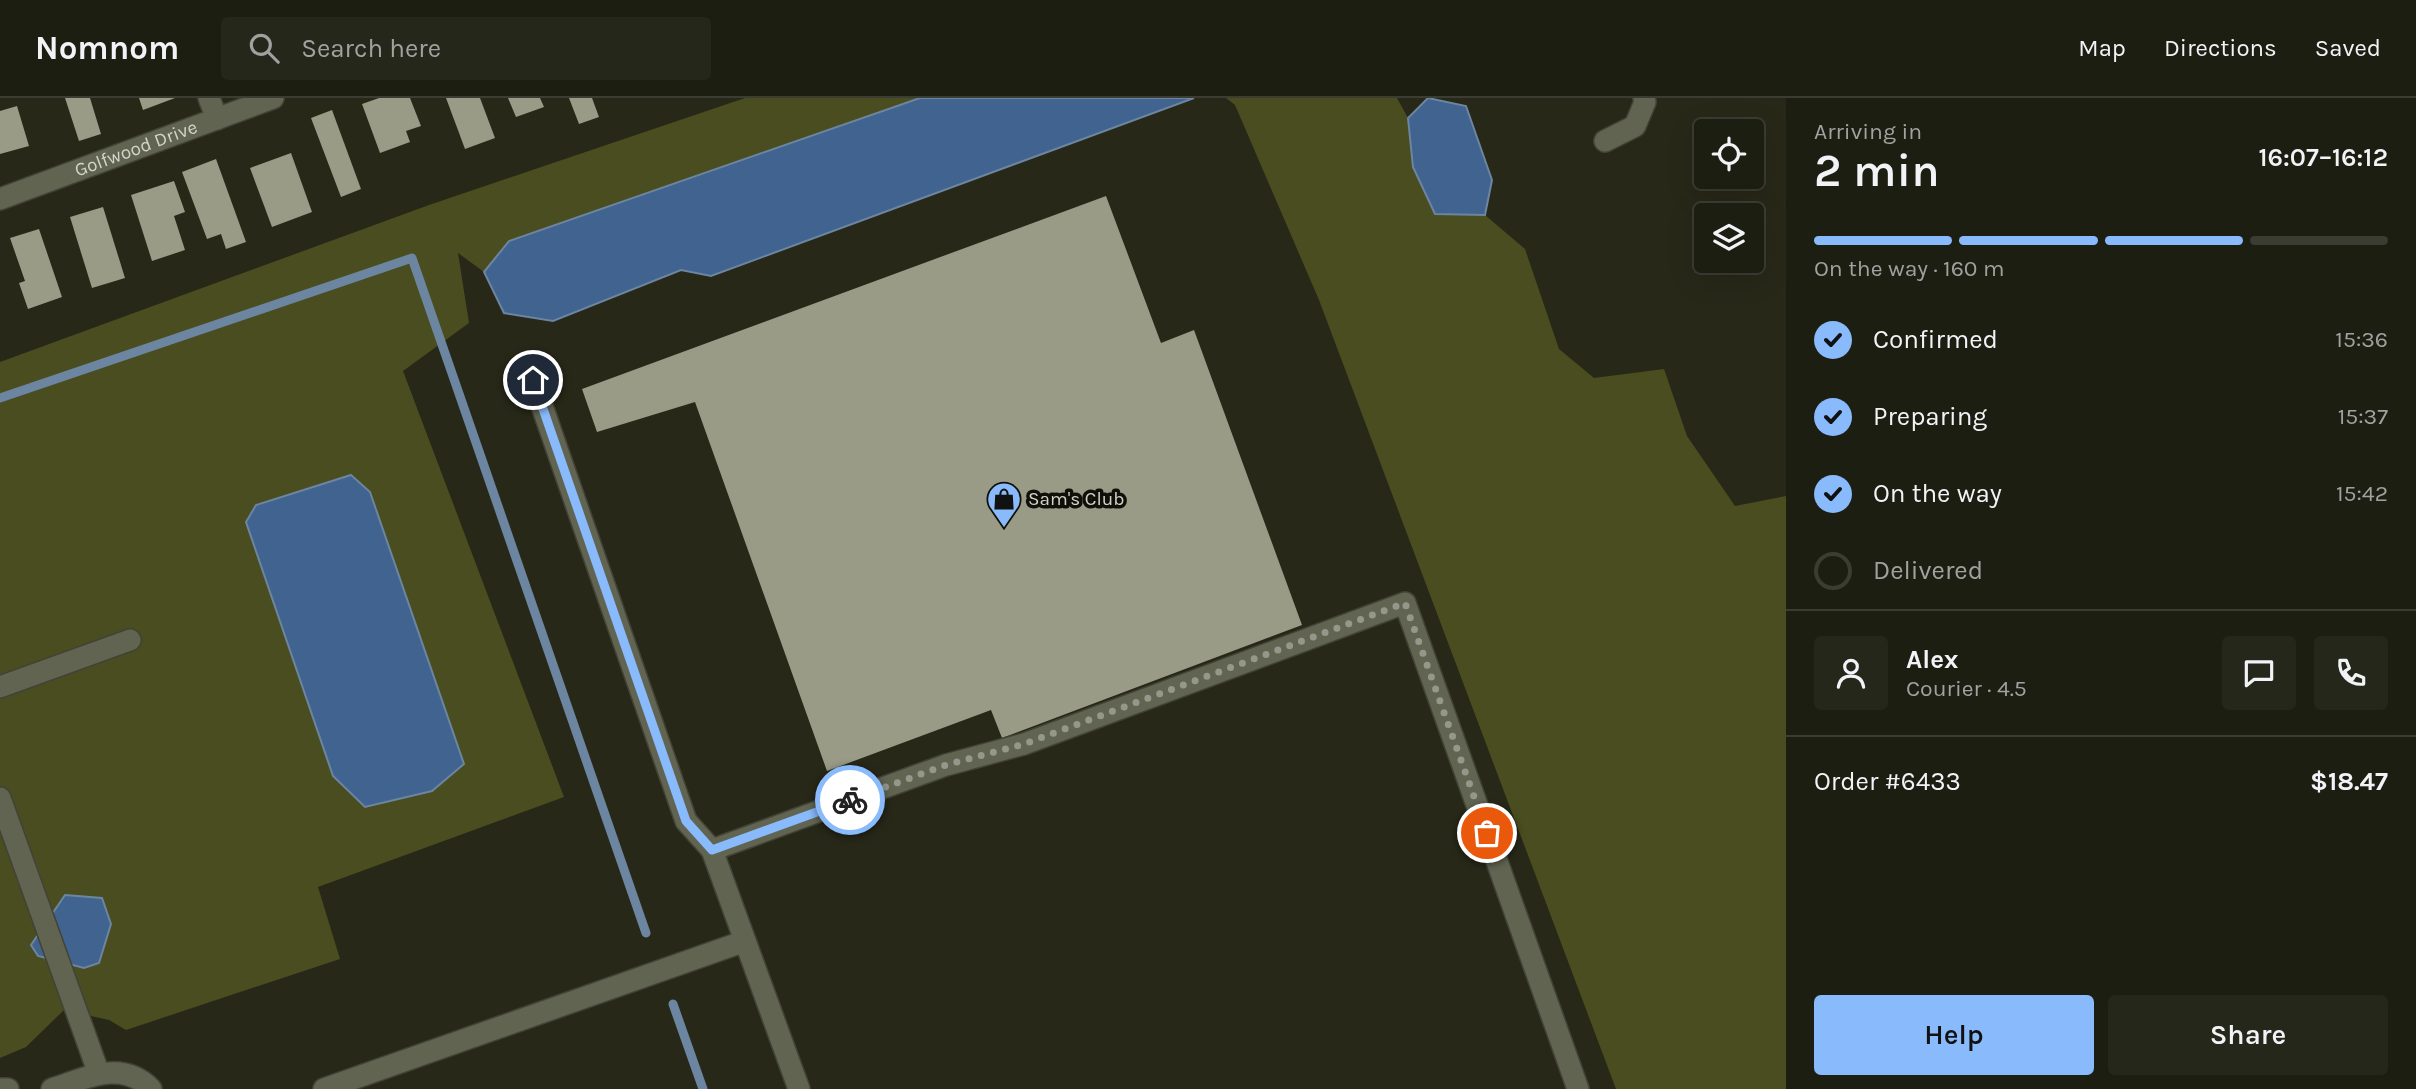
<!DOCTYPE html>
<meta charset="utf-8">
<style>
:root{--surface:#1d1e12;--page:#25271b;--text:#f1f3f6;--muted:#a0a29f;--line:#3b3c32;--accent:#88bafc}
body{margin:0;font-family:Karla,sans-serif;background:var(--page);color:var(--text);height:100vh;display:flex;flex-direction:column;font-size:26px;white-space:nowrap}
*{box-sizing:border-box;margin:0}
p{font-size:23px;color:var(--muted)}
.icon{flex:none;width:38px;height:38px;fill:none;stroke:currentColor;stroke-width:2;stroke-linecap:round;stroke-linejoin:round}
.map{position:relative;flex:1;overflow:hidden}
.sheet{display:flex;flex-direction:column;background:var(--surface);width:630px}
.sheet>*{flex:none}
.tools{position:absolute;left:1694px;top:21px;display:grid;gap:14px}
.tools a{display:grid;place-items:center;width:70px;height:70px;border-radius:7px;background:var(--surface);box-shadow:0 7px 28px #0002,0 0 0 2px var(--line);font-size:35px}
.pin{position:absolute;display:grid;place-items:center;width:60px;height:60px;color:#fff;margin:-30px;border:4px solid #fff;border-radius:50%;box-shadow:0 2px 7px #0007}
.courier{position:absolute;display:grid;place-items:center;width:70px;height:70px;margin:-35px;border:5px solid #88bafc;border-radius:50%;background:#fff;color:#222;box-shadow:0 2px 9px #0007}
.summary em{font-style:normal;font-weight:600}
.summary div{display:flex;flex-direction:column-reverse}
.summary{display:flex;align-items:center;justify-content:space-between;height:119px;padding:0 28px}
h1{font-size:46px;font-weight:600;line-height:52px}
.bar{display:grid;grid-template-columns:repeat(4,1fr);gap:10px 7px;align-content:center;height:84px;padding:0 28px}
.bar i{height:9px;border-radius:5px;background:var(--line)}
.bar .current{background:var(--accent)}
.bar p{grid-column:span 4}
.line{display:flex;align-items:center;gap:18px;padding:0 28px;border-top:2px solid var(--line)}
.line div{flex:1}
.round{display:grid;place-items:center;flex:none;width:74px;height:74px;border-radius:7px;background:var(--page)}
ol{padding:0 28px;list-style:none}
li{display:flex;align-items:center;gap:21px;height:77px}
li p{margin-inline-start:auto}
li .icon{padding:7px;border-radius:50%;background:var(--accent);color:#111;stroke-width:4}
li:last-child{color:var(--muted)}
li i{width:38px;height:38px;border:4px solid var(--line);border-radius:50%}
.cta{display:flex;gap:14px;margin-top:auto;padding:14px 28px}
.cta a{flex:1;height:80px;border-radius:7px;background:var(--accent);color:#111;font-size:28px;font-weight:600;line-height:80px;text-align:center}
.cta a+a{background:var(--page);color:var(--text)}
header{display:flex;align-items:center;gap:42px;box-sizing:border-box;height:98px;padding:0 35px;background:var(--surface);border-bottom:2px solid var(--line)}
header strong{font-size:33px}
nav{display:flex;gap:38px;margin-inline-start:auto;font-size:24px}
.search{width:490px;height:63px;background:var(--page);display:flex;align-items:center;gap:18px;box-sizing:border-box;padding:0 24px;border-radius:7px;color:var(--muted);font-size:26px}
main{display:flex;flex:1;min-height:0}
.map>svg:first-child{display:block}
.green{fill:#494d20}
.water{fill:#41638f;stroke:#6c85a0;stroke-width:2}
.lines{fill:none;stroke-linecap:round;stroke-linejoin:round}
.stream{stroke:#6c85a0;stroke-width:9}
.building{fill:#999b87}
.minor-casing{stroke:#424336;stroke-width:24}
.minor{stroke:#626452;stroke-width:21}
.done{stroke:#96978b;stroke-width:7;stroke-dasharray:0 12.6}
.route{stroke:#88bafc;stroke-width:9}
.labels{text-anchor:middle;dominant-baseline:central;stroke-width:7;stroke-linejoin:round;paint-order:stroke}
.street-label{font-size:19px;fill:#d2d3c9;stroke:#101009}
.poi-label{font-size:19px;fill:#d2d3c9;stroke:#101009;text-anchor:start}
</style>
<header>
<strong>Nomnom</strong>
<div class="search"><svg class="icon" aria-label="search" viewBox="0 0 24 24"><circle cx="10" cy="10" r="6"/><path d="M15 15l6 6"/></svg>Search here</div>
<nav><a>Map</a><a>Directions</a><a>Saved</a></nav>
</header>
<main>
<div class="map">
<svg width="1786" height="991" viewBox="0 0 1786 991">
<rect width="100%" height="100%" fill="#272818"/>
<g class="green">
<polygon points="745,0 920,0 509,143 484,174 458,155 469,225 403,273 564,699 318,789 340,861 126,932 109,922 64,912 26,949 0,960 0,264 429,107"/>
<polygon points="1226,0 1397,0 1408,20 1413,69 1435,115 1485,117 1525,151 1559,251 1594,280 1664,271 1687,338 1735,408 1786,398 1786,991 1616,991 1319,202 1235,7"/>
</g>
<g class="water">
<polygon points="920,0 1194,0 711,178 681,172 553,223 504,215 484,174 509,143"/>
<polygon points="1428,0 1466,8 1492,82 1485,117 1435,116 1413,69 1408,20"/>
<polygon points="351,377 370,394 464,666 432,693 365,709 333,678 246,424 256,407"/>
<polygon points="65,797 102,800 111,826 99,865 84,870 38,858 31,847"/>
</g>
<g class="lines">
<g class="stream">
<polyline points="0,300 412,160 646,835"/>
<polyline points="673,906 703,991"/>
</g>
</g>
<g class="building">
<polygon points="65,0 90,0 101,36 79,43"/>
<polygon points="139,0 175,0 143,12"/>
<polygon points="379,0 410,0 421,28 406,33 410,44 380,55 362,6"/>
<polygon points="446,0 480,0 495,40 465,51"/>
<polygon points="508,0 540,0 544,9 516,19"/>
<polygon points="569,0 592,0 599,19 579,26"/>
<polygon points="17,8 29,48 0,56 0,13"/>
<polygon points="332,12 361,91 341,99 311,20"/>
<polygon points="291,55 312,114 272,129 250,70"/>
<polygon points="216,61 246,144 226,151 221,136 207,141 182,74"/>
<polygon points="174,83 185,114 174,118 185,152 152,163 131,97"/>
<polygon points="1106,98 1161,245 1194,232 1302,527 1002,640 991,612 827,673 695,304 597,334 582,291"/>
<polygon points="103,109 125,180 92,190 70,119"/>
<polygon points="39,131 62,199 28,211 19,185 25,183 10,140"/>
</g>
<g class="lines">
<g class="minor-casing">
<g id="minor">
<polyline points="209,0 217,21"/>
<polyline points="1605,43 1635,28 1645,4 1644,0"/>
<path id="s1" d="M0,101L273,0"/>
<polyline points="533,282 686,723 712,752"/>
<polyline points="0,589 130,542"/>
<polyline points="0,700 99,976"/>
<polyline points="1,991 8,991"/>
<path d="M52,991C86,980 122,961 151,991"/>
<polyline points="324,991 745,843"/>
<polyline points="799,991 712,752 946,667 1024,646 1405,505 1578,991"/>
</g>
</g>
<use href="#minor" class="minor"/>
</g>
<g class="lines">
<polyline class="done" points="850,702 946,667 1024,646 1405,505 1487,735"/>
<polyline class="route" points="533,282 686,723 712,752 850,702"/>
</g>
<defs>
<g id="shop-pin" transform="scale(1.75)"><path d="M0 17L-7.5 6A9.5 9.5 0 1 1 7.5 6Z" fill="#88bafc" stroke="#101009"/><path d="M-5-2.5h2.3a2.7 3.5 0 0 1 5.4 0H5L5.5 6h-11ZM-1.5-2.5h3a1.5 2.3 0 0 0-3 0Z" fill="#111"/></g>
</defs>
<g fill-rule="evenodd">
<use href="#shop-pin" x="1004" y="401"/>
</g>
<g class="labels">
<g class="street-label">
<text stroke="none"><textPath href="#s1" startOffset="145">Golfwood Drive</textPath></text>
</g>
<g class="poi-label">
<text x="1028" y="401">Sam's Club</text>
</g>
</g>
</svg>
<div class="tools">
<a><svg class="icon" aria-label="locate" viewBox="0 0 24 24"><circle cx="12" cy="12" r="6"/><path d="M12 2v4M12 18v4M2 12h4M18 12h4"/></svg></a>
<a><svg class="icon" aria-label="layers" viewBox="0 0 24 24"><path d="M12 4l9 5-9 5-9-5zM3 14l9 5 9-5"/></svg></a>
</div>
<div class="pin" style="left:1487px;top:735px;background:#ea580c"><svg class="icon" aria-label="bag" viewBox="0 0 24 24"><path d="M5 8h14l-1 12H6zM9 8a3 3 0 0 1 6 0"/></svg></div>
<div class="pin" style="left:533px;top:282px;background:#1f2937"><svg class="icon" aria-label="home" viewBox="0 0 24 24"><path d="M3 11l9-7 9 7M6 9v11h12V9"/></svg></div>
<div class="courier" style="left:850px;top:702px"><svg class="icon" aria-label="bike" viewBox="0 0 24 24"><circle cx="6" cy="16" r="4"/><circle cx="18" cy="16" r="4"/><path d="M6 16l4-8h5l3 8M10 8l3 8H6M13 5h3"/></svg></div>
</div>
<section class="sheet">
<div class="summary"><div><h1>2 min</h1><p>Arriving in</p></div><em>16:07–16:12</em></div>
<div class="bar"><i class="current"></i><i class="current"></i><i class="current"></i><i></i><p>On the way · 160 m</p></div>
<ol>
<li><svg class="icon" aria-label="check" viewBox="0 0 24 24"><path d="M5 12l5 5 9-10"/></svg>Confirmed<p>15:36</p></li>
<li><svg class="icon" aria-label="check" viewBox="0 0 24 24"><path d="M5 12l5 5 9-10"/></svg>Preparing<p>15:37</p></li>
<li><svg class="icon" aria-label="check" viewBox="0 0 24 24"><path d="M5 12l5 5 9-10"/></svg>On the way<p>15:42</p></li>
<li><i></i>Delivered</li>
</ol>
<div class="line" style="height:126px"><a class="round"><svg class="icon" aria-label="person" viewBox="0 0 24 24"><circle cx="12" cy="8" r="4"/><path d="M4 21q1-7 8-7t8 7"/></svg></a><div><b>Alex</b><p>Courier · 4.5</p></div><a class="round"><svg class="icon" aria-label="chat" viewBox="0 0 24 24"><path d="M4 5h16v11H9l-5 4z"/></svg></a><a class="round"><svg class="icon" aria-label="phone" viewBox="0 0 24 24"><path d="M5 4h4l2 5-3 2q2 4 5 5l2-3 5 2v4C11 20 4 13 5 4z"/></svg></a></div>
<div class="line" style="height:91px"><div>Order #6433</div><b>$18.47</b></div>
<div class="cta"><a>Help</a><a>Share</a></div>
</section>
</main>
